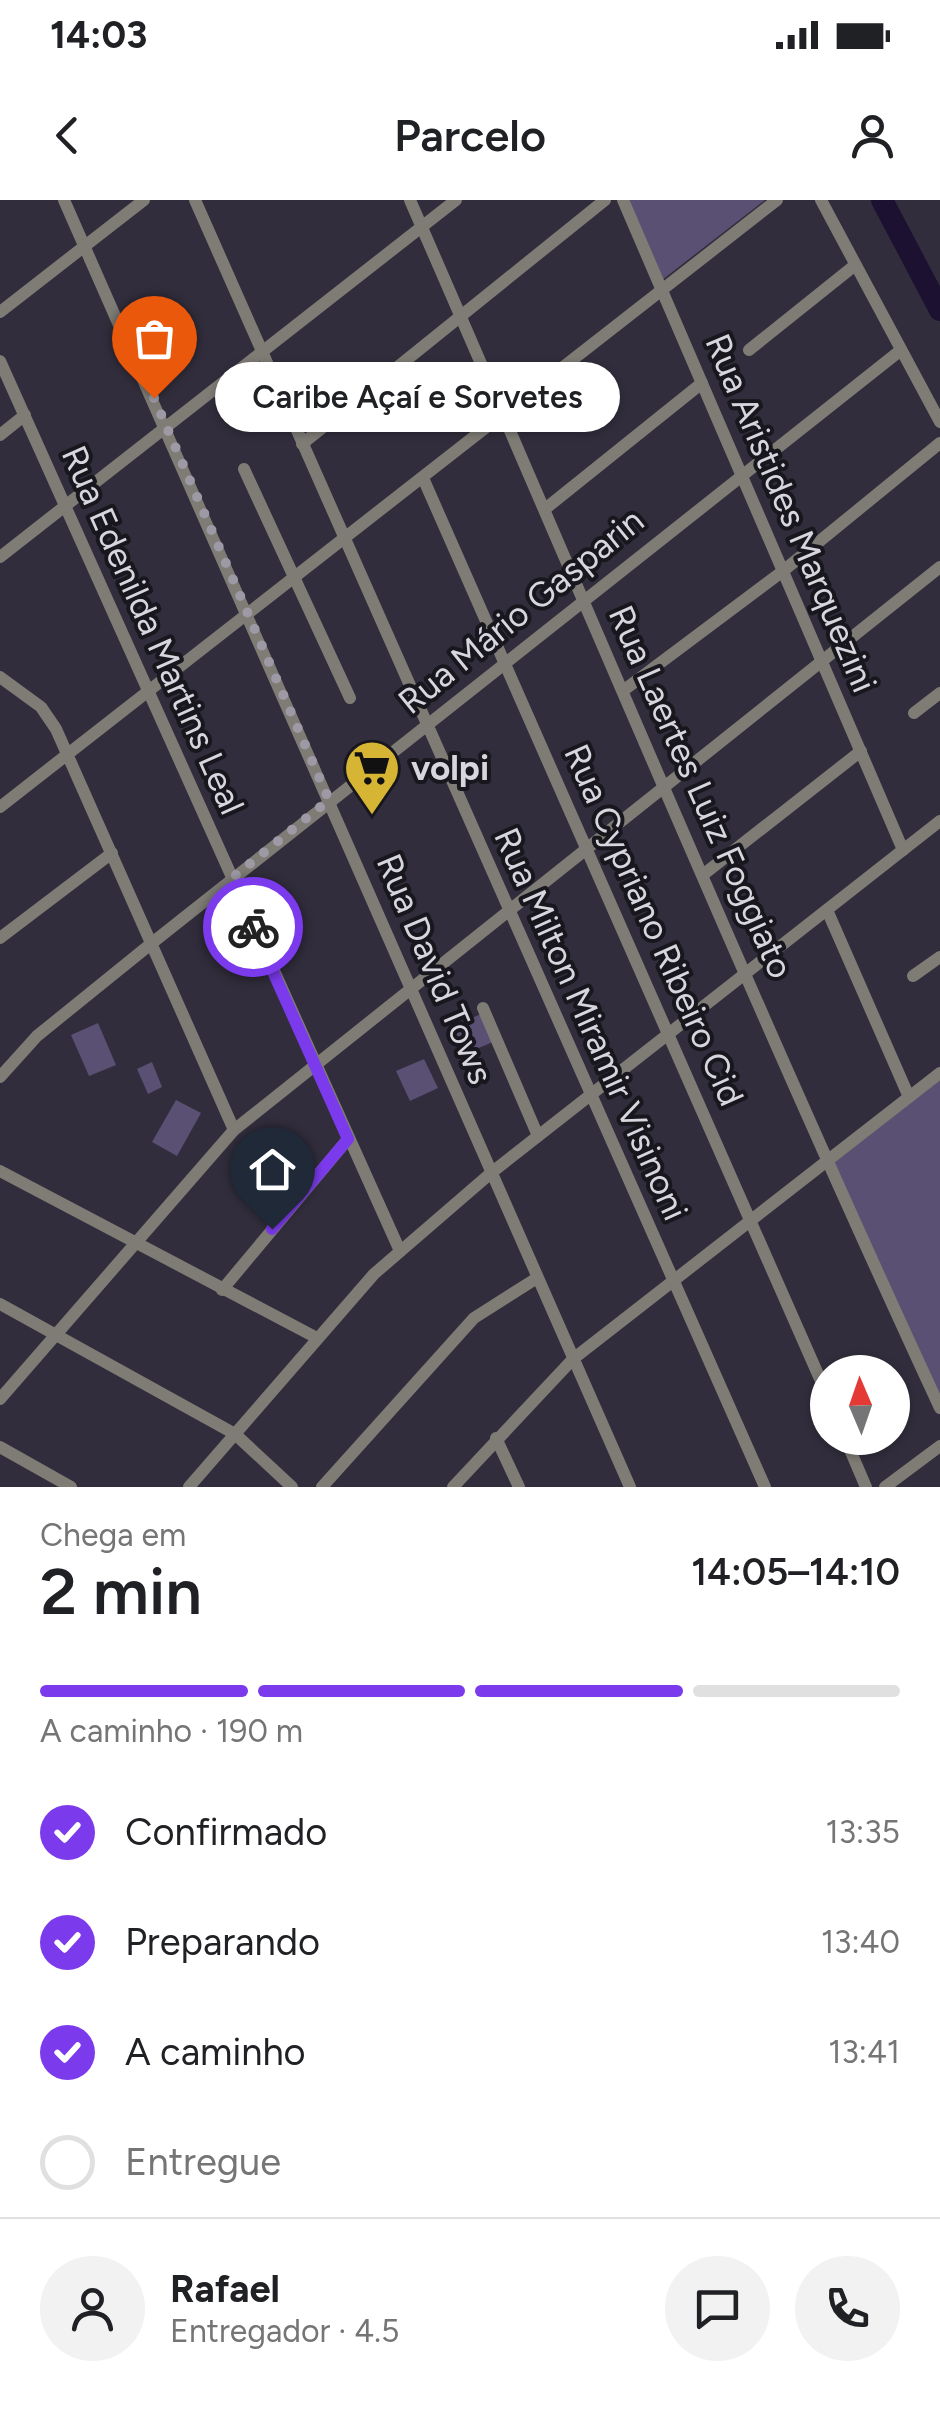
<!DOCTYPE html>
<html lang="pt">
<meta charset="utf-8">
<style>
:root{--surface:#fff;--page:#f2f2f2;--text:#202124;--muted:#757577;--line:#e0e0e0;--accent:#7c3aed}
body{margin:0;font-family:Figtree,sans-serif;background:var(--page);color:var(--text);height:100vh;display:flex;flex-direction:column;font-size:38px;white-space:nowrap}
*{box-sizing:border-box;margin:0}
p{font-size:32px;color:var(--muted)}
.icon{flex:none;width:55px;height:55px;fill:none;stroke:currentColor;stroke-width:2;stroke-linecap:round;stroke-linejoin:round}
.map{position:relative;height:1287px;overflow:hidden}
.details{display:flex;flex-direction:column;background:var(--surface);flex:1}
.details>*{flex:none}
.needle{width:65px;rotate:358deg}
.fabs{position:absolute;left:810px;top:1155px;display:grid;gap:20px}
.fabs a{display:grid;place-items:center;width:100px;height:100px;border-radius:50%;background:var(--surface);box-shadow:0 2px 8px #0004;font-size:50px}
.pin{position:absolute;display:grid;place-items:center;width:85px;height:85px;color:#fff;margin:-102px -42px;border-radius:50% 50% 50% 0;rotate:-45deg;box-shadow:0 0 10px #0007}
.pin .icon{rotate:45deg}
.courier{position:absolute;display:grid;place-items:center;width:100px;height:100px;margin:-50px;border:8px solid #7c3aed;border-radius:50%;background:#fff;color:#222;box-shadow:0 2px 12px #0007}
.bubble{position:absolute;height:70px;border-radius:35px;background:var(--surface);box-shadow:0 2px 8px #0004;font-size:32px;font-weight:600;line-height:70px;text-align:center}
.overview em{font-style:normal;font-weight:600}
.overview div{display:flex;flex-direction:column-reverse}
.overview{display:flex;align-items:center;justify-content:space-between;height:170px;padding:0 40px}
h1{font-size:65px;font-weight:600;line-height:75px}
.bar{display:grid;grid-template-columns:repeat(4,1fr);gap:15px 10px;align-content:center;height:120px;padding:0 40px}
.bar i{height:12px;border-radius:8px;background:var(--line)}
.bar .current{background:var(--accent)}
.bar p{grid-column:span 4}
.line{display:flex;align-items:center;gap:25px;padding:0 40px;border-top:2px solid var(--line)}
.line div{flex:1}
.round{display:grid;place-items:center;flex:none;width:105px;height:105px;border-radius:52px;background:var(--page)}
ol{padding:0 40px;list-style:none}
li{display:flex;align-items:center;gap:30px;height:110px}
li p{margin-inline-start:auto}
li .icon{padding:10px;border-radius:50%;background:var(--accent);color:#fff;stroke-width:4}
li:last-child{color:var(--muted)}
li i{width:55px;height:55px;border:5px solid var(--line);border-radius:50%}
.status{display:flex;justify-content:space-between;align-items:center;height:70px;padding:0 50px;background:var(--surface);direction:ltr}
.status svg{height:28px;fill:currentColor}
header{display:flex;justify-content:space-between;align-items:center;height:130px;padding:0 40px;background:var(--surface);font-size:45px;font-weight:600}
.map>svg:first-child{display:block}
.green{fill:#5a5073}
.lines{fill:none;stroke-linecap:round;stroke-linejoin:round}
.river{stroke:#1c1131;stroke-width:22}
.minor{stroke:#7e7c75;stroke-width:12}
.done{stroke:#9d9aa5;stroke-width:10;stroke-dasharray:0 18}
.route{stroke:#7c3aed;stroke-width:12}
.labels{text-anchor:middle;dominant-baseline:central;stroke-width:8;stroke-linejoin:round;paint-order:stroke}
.street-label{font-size:35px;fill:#d7d5de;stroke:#18171d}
.poi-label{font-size:35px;font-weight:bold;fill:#d7d5de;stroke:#18171d;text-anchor:start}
</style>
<div class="status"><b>14:03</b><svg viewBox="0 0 49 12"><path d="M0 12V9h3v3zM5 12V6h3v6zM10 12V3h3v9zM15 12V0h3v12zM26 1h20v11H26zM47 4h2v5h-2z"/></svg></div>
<header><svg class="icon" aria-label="back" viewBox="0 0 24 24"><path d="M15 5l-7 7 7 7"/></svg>Parcelo<svg class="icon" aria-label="person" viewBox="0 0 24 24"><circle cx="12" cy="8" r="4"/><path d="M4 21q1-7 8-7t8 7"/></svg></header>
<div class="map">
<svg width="940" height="1287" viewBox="0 0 940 1287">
<rect width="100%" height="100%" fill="#312d3c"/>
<g class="green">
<polygon points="627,0 765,0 662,80"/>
<polygon points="481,814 493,842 462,855 449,828"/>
<polygon points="98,823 116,865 89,876 71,835"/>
<polygon points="424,859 438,888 410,901 396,871"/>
<polygon points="152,862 162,887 148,894 137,869"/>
<polygon points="940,880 940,1200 830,966"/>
<polygon points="176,900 201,913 177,956 152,942"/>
</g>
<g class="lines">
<polyline class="river" points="882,0 940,110"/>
<g class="minor">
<polyline points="64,0 630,1287"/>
<polyline points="195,0 765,1287"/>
<path d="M410,0C586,403 755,809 940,1208"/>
<polyline points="623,0 903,650"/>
<polyline points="821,0 940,222"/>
<polyline points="0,112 144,0"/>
<polyline points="749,150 854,66"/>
<polyline points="0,161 400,1051"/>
<polyline points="0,235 25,215"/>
<polyline points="302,244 605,0"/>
<polyline points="244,269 350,498"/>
<polyline points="423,278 828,1197"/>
<polyline points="545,309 702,183"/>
<polyline points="0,357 456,0"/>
<polyline points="0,477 41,507 56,529 234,930"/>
<polyline points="624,490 783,371 940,243"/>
<polyline points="914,513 940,493"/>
<polyline points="0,607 777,0"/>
<polyline points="704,674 861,551"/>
<polyline points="827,710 909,897"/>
<polyline points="0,738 112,653"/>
<polyline points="913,776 940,757"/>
<polyline points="483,808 538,936"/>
<polyline points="0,877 37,836 152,743 901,150"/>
<polyline points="0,971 317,1138"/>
<polyline points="222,1090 348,939"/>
<polyline points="0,1104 235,1234 292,1287"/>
<polyline points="0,1199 234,930 940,367"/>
<polyline points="496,1238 519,1287"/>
<polyline points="845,1238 866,1287"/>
<polyline points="0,1247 71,1287"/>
<polyline points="189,1287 374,1074 491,973 940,621"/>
<polyline points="322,1287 474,1118 537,1078"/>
<polyline points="453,1287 573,1159 940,873"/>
<polyline points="885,1287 940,1246"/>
</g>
</g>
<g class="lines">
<polyline class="done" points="154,198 329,600 231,679 253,727"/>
<polyline class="route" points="253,727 348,939 272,1029"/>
</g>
<defs>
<g id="supermarket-pin" transform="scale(2.875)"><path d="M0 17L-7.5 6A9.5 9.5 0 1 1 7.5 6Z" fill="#d6b534" stroke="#18171d"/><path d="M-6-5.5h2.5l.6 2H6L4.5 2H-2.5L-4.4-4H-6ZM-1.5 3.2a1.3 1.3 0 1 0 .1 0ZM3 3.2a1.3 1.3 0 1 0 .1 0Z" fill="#111"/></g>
</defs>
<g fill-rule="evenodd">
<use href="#supermarket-pin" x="372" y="568"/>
</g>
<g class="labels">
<g class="street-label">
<text transform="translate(791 313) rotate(67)">Rua Aristides Marquezini</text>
<text transform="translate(521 411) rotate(-39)">Rua Mário Gasparin</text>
<text transform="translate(153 430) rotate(66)">Rua Edenilda Martins Leal</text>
<text transform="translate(701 592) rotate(66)">Rua Laertes Luiz Foggiato</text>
<text transform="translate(654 725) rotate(66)">Rua Cypriano Ribeiro Cid</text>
<text transform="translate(435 769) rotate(67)">Rua David Tows</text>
<text transform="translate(591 824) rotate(66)">Rua Milton Miramir Visinoni</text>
</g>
<g class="poi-label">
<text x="411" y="568">volpi</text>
</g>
</g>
</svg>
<div class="fabs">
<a><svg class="needle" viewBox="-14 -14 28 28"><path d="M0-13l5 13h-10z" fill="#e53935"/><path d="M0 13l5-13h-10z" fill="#757577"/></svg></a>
</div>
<div class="pin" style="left:154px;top:198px;background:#ea580c"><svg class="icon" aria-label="bag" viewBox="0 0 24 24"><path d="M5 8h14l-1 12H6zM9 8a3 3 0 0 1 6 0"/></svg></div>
<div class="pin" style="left:272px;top:1029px;background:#1f2937"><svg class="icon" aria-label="home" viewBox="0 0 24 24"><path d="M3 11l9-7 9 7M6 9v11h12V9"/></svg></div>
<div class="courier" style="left:253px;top:727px"><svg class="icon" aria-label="bike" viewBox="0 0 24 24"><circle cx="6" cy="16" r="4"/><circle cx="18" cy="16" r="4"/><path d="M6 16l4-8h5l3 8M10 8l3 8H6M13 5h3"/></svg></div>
<div class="bubble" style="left:215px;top:162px;width:405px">Caribe Açaí e Sorvetes</div>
</div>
<section class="details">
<div class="overview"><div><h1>2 min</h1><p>Chega em</p></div><em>14:05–14:10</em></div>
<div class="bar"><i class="current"></i><i class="current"></i><i class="current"></i><i></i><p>A caminho · 190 m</p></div>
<ol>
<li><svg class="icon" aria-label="check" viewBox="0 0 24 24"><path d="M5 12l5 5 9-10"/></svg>Confirmado<p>13:35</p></li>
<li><svg class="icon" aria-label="check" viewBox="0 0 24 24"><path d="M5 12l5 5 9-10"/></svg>Preparando<p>13:40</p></li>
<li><svg class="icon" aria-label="check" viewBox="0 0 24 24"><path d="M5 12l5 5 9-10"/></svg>A caminho<p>13:41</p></li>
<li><i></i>Entregue</li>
</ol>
<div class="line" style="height:180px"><a class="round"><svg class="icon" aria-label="person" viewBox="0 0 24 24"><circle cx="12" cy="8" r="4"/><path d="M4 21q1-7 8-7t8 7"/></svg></a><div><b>Rafael</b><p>Entregador · 4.5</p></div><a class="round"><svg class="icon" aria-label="chat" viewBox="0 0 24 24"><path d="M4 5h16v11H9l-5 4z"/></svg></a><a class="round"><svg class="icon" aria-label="phone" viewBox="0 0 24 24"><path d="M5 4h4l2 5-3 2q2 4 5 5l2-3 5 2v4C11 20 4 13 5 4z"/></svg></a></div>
</section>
